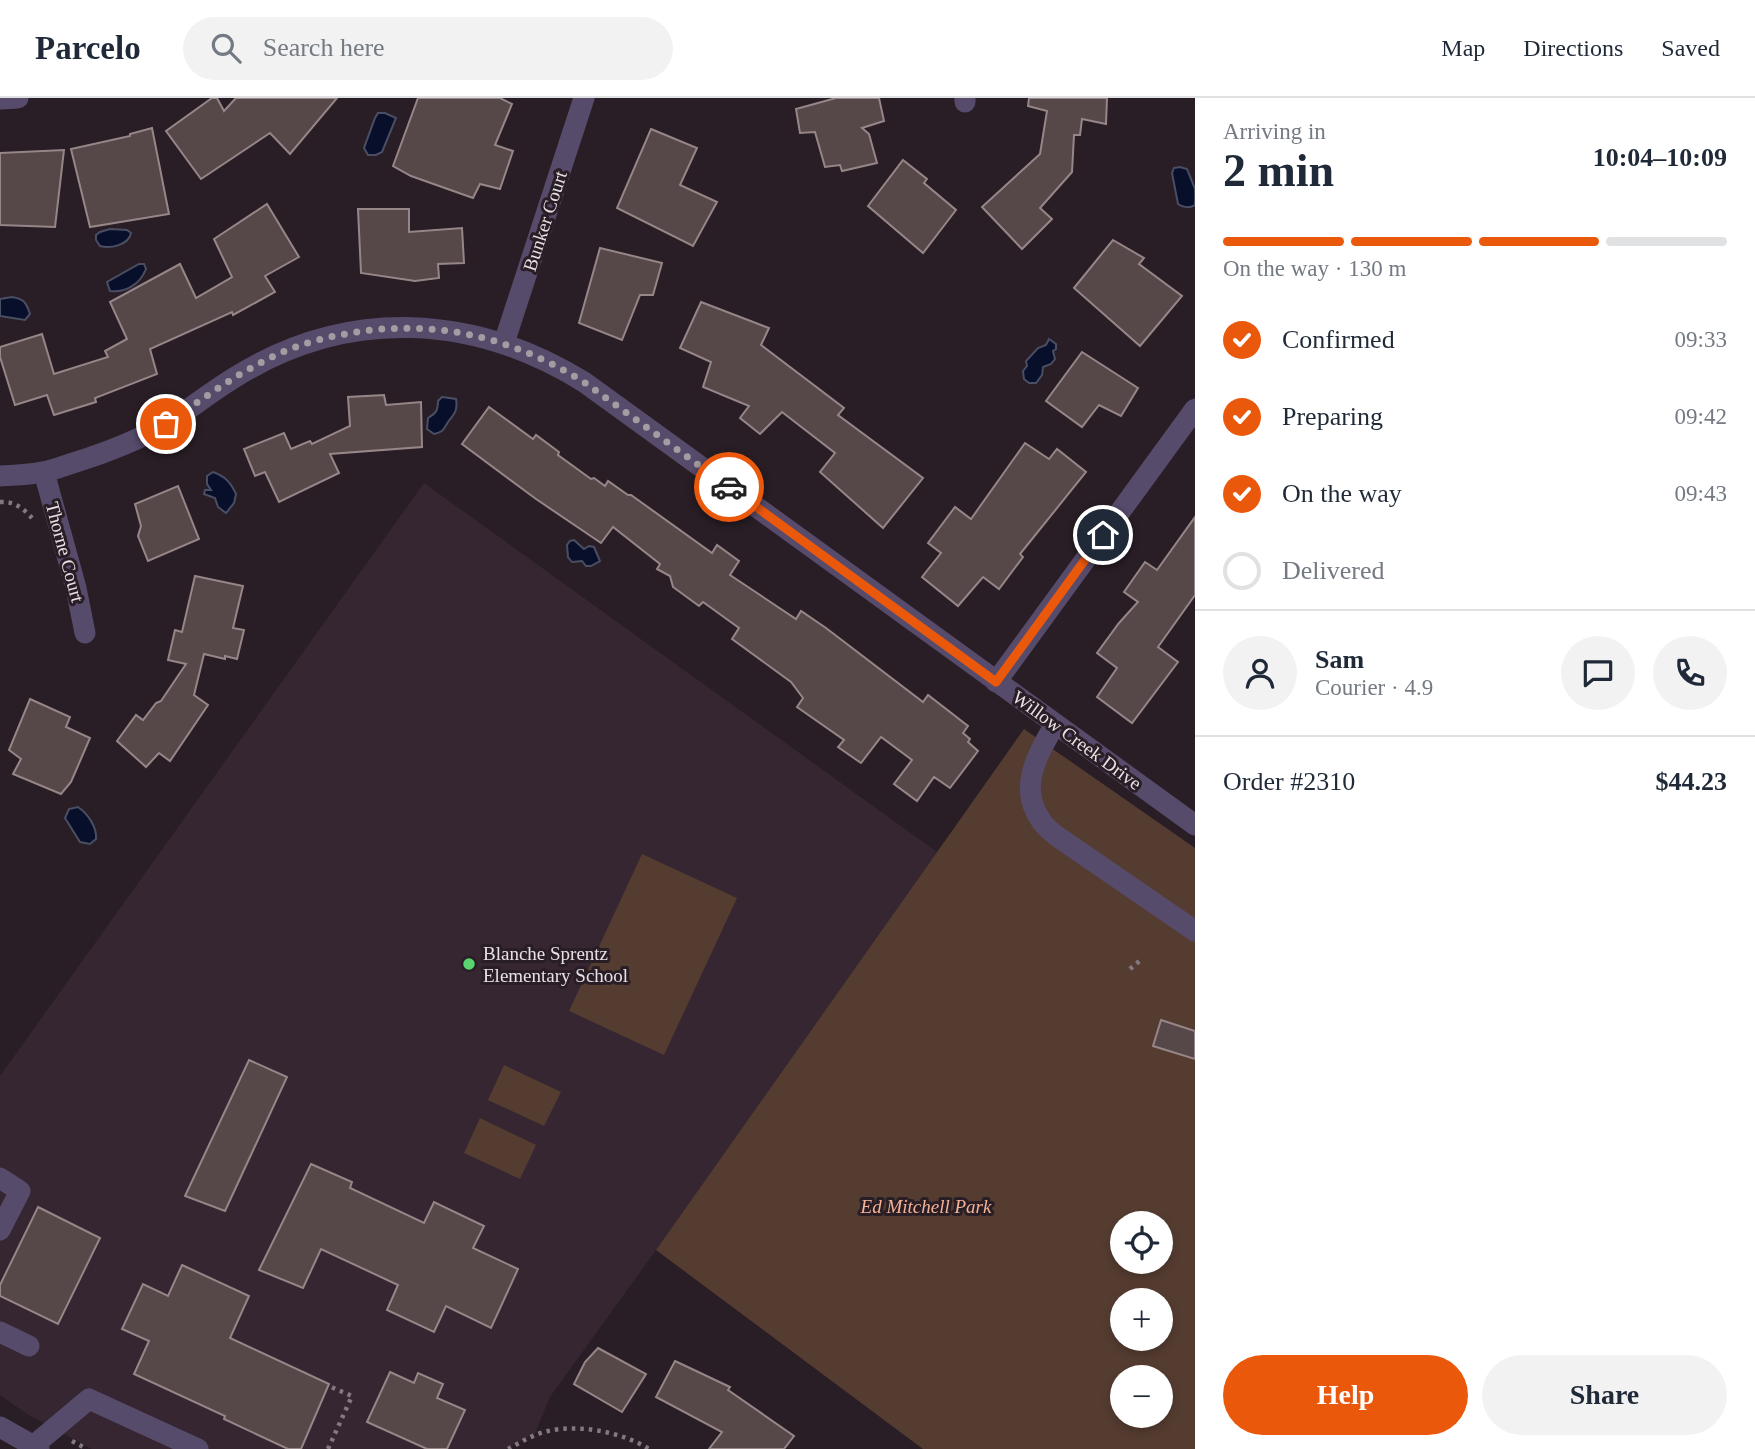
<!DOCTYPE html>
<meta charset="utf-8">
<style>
:root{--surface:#fff;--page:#f2f2f3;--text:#1f2937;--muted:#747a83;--line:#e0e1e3;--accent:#ea580c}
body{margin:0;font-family:Georgia,serif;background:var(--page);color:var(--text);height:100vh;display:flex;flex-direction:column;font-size:26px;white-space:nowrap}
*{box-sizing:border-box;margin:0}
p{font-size:23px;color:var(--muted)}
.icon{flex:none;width:38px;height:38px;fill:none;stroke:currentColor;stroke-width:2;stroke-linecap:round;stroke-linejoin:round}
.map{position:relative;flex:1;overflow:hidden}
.drawer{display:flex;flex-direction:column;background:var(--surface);width:560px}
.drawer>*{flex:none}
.fabs{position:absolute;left:1110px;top:1113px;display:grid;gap:14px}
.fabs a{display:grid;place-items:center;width:63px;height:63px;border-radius:50%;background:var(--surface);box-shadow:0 4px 10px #0003;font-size:35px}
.pin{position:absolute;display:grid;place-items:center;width:60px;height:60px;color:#fff;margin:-30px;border:4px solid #fff;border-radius:50%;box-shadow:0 2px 7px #0007}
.courier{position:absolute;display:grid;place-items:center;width:70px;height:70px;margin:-35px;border:5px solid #ea580c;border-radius:50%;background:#fff;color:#222;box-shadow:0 2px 9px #0007}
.overview em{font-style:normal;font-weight:800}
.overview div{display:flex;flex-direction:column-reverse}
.overview{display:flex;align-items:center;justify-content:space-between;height:119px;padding:0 28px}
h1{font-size:46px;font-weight:800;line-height:52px}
.bar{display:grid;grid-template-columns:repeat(4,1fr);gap:10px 7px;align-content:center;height:84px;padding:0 28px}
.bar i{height:9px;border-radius:5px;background:var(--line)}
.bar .selected{background:var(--accent)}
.bar p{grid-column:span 4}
.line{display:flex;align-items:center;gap:18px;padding:0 28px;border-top:2px solid var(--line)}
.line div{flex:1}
.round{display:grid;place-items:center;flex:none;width:74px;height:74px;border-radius:37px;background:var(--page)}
ol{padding:0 28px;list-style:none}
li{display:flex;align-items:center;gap:21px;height:77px}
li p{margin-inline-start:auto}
li .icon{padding:7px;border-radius:50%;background:var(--accent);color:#fff;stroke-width:4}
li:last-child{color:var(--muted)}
li i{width:38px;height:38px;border:4px solid var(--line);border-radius:50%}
.cta{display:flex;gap:14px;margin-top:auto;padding:14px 28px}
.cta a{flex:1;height:80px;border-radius:42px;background:var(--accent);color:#fff;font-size:28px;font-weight:800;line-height:80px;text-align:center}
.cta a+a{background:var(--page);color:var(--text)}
header{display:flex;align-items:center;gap:42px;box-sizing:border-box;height:98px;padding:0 35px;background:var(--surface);border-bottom:2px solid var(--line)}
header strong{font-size:33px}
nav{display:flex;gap:38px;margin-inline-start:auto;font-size:24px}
.search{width:490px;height:63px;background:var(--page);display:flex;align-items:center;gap:18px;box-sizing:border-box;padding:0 24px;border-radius:38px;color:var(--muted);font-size:26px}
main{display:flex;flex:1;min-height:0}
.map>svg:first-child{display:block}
.built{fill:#362632}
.green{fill:#553c31;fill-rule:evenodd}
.water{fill:#070f2b;stroke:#4a4e63;stroke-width:2}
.building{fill:#564749;stroke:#978688;stroke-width:2}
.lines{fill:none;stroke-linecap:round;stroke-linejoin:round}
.path{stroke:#837a81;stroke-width:4.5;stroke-dasharray:3.5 5;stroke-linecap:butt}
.minor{stroke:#574b6b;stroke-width:21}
.done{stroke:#a49ca2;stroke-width:7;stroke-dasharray:0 12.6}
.route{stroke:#ea580c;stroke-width:9}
.poi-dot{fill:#59d56f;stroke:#291e26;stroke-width:2.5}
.labels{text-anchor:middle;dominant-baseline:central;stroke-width:6;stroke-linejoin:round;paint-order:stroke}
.street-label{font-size:19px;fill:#e7e0e5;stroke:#291e26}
.poi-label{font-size:19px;fill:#e7e0e5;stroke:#291e26;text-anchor:start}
.park-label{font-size:19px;font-style:italic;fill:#f5b295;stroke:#291e26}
</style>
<header>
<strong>Parcelo</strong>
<div class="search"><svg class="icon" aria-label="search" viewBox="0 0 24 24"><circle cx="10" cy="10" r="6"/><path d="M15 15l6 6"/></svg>Search here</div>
<nav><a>Map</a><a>Directions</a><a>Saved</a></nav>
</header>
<main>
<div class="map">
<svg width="1195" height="1351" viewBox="0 0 1195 1351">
<rect width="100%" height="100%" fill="#291e26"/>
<polygon class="built" points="424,385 937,754 656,1152 550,1299 535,1335 506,1351 92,1351 27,1316 0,1297 0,978"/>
<g class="green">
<path d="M1024,631L1195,750V1351H923L656,1152ZM1122,1125H1160V1164H1122ZM1122,1202H1160V1241H1122ZM1122,1279H1160V1318H1122Z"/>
<polygon points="642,756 737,800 664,957 569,913"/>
<polygon points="504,967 561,994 544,1028 488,1002"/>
<polygon points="480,1020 536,1047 520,1081 464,1055"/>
</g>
<g class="water">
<polygon points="378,15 385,15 396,20 382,54 376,57 368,57 364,50 375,20"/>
<path d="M1180,69L1187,71L1195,91V107C1190,110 1183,110 1178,106L1172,75L1174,70Z"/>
<path d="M110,131L127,132L131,135C129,147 110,151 100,148L96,142V137L100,134Z"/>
<path d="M139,166H144L146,171C140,186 126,195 110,193L107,184Z"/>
<path d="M12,199C24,201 26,204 30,216L25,222L0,218V201Z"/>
<polygon points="1049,241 1056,246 1056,251 1053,253 1055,261 1051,266 1043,269 1042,277 1036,285 1029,285 1024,281 1023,273 1027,268 1026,263 1038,250 1046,247"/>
<path d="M442,299L456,301C458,313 454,316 448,324C443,332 443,334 434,336L427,331L428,320C436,315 438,313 438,303Z"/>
<path d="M213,374C225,378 231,385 236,396L234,405L226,415L218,409L215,400L204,396L205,392H211L207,386V378Z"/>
<polygon points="574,442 584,451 589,448 594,449 600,463 591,468 586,468 582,463 572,464 568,459 567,447 570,443"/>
<path d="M78,709C88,716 97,729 96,741L90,746L80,744L65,720L69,711Z"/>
</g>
<g class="building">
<polygon points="212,0 217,0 224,13 236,0 337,0 290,56 270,35 201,81 166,33"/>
<polygon points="418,0 500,0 512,6 495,47 513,53 500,91 480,86 473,100 411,78 393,68"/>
<polygon points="836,0 879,0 884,23 862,30 869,36 877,65 842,73 840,67 825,69 815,34 800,35 796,11"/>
<polygon points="1029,0 1107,0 1106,26 1082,21 1080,37 1074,37 1072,74 1040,110 1052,121 1022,151 982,109 1040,56 1047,13 1028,8"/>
<polygon points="152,30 169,116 90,129 71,51 130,38 130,36"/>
<polygon points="651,31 697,50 680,87 717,104 693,148 617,110"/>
<polygon points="64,52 55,129 0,127 0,55"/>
<polygon points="903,62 927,81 924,85 956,112 923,155 868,108"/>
<polygon points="267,106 299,159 265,178 275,194 233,217 232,214 150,251 157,276 95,300 96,304 54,317 47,297 15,307 0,259 0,249 42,236 54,276 108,259 105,253 127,241 110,204 180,166 196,200 232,179 214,141"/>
<polygon points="358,111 409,111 409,134 462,130 464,165 438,166 439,180 415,183 361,175"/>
<polygon points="1113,142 1144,160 1139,166 1182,198 1140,248 1074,190"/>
<polygon points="600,150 662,165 653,197 640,197 622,242 579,225"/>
<polygon points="701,204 769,230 761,247 844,310 838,317 923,380 883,430 820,374 835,355 782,314 760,336 740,320 749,308 703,289 711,264 680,250"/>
<polygon points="1082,254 1138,290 1121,318 1099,307 1082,329 1046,303"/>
<polygon points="384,297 386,307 421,304 422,349 330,356 339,375 279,404 265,374 255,378 244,351 284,335 291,351 310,343 312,346 350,328 348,299"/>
<polygon points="489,309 533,341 536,337 559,354 558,357 591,381 594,380 605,388 608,383 628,397 631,397 712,455 717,447 739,463 730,477 796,521 801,513 826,530 923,604 928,597 968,628 963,635 970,641 968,644 978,653 950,690 934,679 917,703 894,686 912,662 881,639 861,665 838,649 844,642 797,609 803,600 791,584 732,541 739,530 703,504 699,508 673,489 670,478 657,471 660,466 613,429 601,445 536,401 462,346"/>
<polygon points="1025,345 1049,361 1057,351 1086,374 1020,456 1023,459 999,491 983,479 958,508 922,479 941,455 928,445 955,409 971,421"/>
<polygon points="178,388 199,441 148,463 138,438 141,428 135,406"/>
<polygon points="1195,419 1195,497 1158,549 1178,564 1132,625 1097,599 1117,570 1097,555 1119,525 1138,504 1124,494 1145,464 1157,472"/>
<polygon points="195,478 243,488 233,530 244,532 237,561 225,558 225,561 204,556 194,597 208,607 170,663 159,655 146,669 117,643 136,617 143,622 156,605 161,603 186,566 168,562 175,532 182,534"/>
<polygon points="30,601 70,619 66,629 90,640 71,684 61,696 13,676 21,661 9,652"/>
<polygon points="1161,922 1195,933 1195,961 1153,948"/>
<polygon points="249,962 287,979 225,1113 185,1098"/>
<polygon points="311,1066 352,1084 350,1090 424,1125 434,1104 484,1128 473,1150 518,1171 491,1230 446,1208 434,1234 387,1212 398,1187 321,1151 303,1190 259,1172"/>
<polygon points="38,1109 100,1140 58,1226 0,1198 0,1187"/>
<polygon points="182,1167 249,1198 230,1240 329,1286 301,1351 288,1351 224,1321 225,1318 134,1276 149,1243 122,1231 143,1186 168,1198"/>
<polygon points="598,1250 646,1276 622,1314 574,1286 585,1264"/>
<polygon points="675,1263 730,1289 728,1292 794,1338 784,1351 709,1351 722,1334 656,1299"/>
<polygon points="390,1274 414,1285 418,1275 443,1286 437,1300 465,1312 447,1351 427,1351 367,1324"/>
</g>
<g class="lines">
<g class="path">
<path d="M0,404C14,403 23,410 32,420"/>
<polyline points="1130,871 1142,861"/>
<polyline points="72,1343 87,1351"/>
<polyline points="328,1351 352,1298 331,1289"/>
<path d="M508,1351C521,1344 534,1336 548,1333C580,1326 622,1334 649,1351"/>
</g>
<g class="minor">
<polyline points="0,1 18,0"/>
<polyline points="965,4 965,0"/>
<polyline points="504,245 584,0"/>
<polyline points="44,374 76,490 85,535"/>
<path d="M0,378C14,377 29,377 42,374C53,373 63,368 73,365C105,355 137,343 166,326C190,311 212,293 237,278C349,209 474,216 584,284L1195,727"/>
<polyline points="996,584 1195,311"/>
<path d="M1055,626C1037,658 1017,690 1042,724C1046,730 1053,735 1058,739L1195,833"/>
<polyline points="0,1080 20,1093 0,1132"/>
<polyline points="0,1234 29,1248"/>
<polyline points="0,1329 39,1351"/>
<polyline points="33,1348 89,1301 198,1351"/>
</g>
</g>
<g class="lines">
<path class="done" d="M166,326C201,302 236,276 274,258C295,248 318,241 340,237C429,219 508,237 584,284L729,389"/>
<polyline class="route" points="729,389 996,584 1103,437"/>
</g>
<circle class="poi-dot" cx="469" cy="866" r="7"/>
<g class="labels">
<g class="street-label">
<text transform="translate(545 123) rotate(-72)">Bunker Court</text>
<text transform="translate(65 454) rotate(75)">Thorne Court</text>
<text transform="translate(1077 642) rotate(36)">Willow Creek Drive</text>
</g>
<g class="poi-label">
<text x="483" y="855">Blanche Sprentz<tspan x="483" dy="22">Elementary School</tspan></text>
</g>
<g class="park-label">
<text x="926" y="1108">Ed Mitchell Park</text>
</g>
</g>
</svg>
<div class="fabs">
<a><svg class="icon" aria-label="locate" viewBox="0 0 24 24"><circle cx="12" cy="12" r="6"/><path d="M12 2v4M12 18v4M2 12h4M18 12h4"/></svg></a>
<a>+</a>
<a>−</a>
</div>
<div class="pin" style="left:166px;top:326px;background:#ea580c"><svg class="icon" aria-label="bag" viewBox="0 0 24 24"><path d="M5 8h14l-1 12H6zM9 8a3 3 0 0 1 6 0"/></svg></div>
<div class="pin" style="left:1103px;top:437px;background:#1f2937"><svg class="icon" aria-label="home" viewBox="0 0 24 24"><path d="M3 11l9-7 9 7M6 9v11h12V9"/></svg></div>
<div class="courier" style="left:729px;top:389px"><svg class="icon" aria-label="car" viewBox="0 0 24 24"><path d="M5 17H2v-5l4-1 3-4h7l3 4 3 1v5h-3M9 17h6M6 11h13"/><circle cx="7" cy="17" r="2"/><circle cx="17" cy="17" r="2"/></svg></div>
</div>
<section class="drawer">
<div class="overview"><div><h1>2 min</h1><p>Arriving in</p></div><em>10:04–10:09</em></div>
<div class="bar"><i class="selected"></i><i class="selected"></i><i class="selected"></i><i></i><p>On the way · 130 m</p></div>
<ol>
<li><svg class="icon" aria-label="check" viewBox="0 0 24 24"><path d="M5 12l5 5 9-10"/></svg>Confirmed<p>09:33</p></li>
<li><svg class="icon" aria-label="check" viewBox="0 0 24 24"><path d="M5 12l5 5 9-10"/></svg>Preparing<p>09:42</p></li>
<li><svg class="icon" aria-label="check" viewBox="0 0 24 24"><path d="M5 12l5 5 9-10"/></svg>On the way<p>09:43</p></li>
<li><i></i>Delivered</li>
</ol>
<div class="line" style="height:126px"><a class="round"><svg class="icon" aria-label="person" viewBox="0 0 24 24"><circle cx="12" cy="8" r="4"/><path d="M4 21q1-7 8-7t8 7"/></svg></a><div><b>Sam</b><p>Courier · 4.9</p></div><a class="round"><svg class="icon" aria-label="chat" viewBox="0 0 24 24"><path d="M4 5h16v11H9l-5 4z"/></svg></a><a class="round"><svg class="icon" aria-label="phone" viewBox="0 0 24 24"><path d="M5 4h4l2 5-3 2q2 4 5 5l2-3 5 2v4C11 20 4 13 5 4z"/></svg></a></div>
<div class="line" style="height:91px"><div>Order #2310</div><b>$44.23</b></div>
<div class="cta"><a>Help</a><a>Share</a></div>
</section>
</main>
